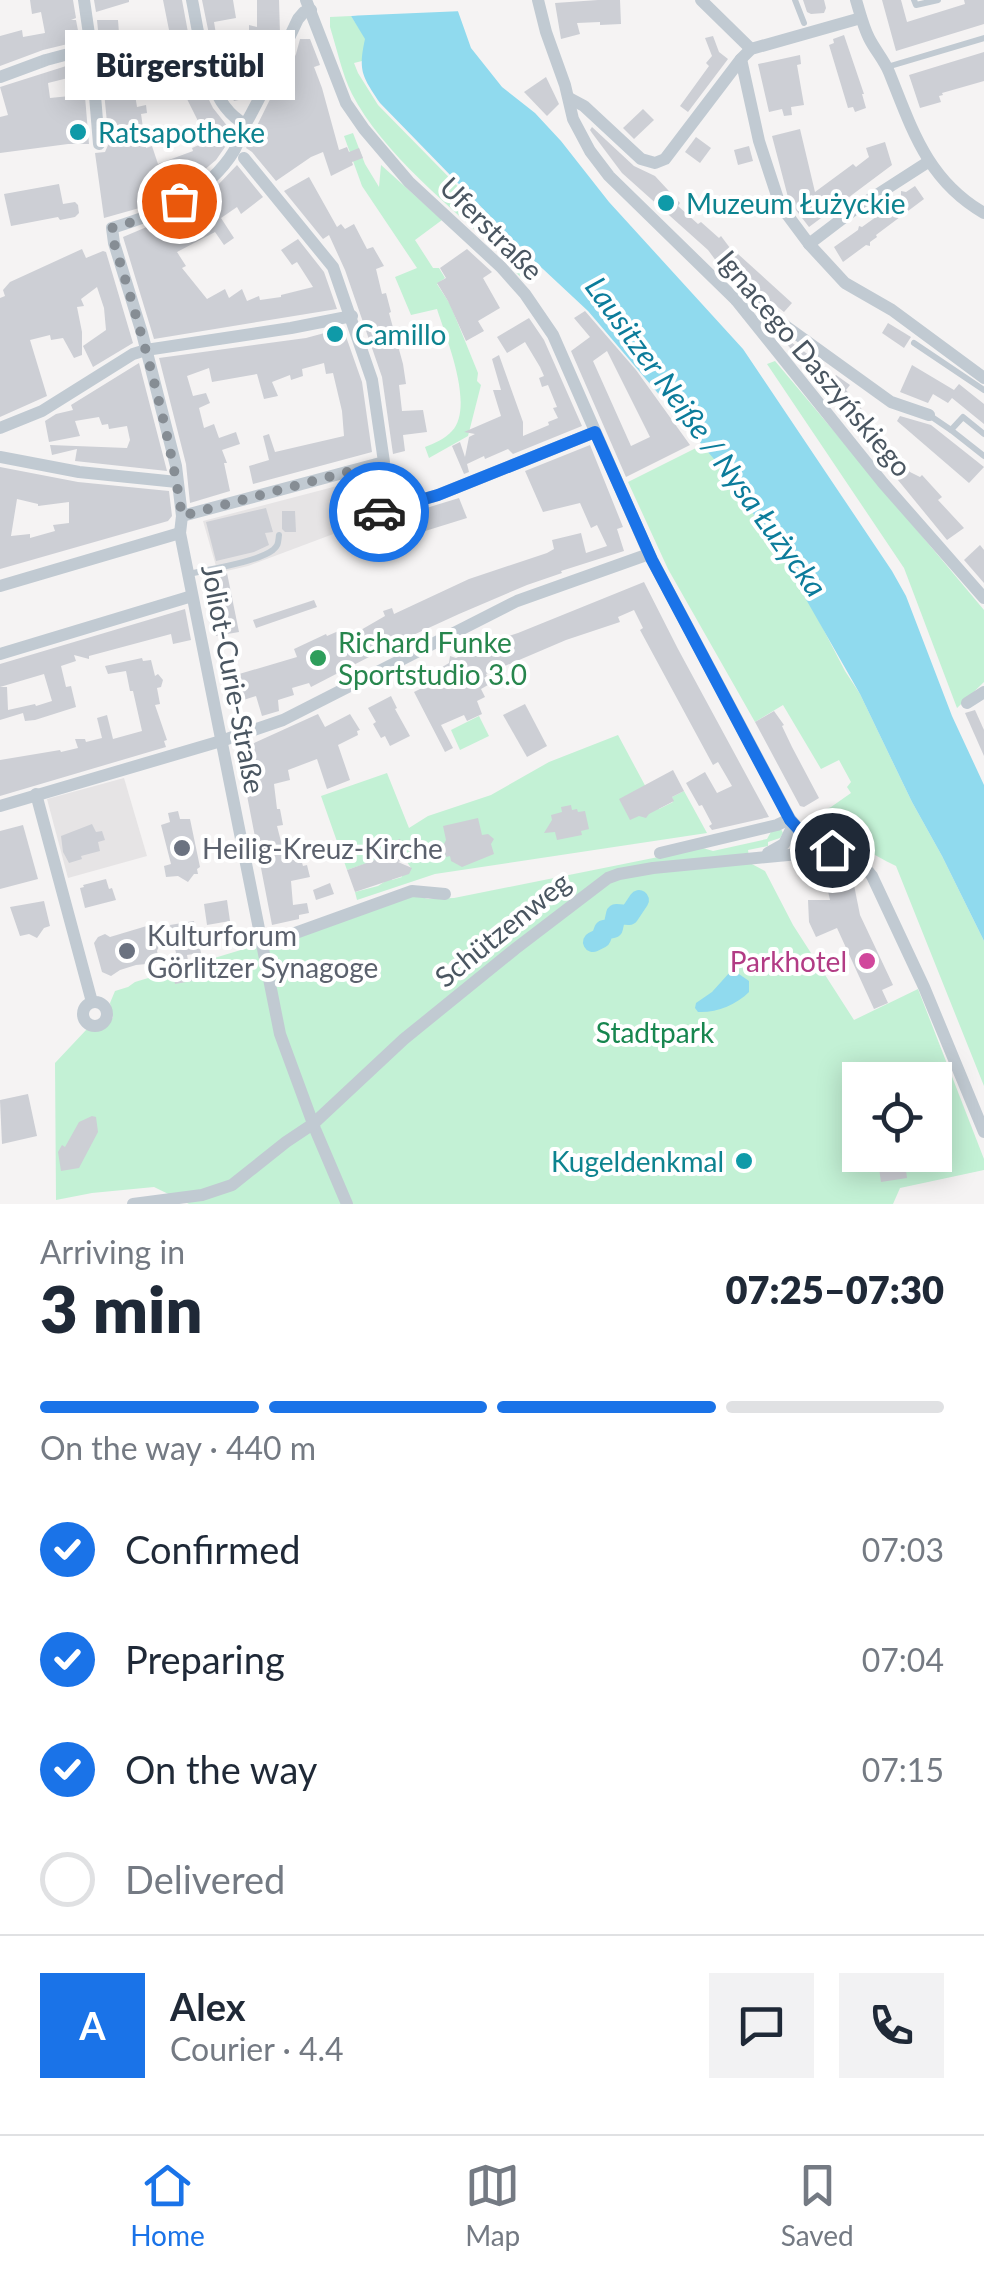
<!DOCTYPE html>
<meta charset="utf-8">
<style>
:root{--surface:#fff;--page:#f2f2f3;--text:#1f2937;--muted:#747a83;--line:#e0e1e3;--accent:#1a73e8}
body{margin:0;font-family:Lato,sans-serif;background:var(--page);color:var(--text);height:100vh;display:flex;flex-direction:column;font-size:38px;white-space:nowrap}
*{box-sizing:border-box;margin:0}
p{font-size:32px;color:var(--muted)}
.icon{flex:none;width:55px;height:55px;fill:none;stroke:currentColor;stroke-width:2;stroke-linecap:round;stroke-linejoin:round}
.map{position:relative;height:1204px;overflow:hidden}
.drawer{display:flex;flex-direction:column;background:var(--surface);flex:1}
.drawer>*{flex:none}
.fabs{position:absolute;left:842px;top:1062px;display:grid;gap:20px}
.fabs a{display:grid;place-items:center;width:110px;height:110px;border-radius:0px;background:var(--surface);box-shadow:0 5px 25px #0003;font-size:50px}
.pin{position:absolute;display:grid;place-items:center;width:85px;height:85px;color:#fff;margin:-42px;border:5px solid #fff;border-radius:50%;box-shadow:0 2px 10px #0007}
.courier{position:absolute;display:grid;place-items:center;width:100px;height:100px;margin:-50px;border:8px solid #1a73e8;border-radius:50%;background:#fff;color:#222;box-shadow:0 2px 12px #0007}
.bubble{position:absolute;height:70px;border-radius:0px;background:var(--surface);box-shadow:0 5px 25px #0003;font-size:32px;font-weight:800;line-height:70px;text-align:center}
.headline em{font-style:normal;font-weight:800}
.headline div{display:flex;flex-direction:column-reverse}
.headline{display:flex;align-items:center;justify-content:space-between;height:170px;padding:0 40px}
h1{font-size:65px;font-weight:800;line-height:75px}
.bar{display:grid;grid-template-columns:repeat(4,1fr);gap:15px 10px;align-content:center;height:120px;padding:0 40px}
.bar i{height:12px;border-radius:8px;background:var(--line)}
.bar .selected{background:var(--accent)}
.bar p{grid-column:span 4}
.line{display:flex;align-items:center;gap:25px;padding:0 40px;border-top:2px solid var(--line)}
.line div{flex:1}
.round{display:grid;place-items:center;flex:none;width:105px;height:105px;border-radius:0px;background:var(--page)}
ol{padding:0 40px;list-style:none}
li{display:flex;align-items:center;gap:30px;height:110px}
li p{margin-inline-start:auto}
li .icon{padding:10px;border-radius:50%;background:var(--accent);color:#fff;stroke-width:4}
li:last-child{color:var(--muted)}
li i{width:55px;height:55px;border:5px solid var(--line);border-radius:50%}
.tabs{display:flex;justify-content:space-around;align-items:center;height:140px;border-top:2px solid var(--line);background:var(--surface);font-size:28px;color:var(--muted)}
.tabs a{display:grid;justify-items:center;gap:5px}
.tabs .selected{color:var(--accent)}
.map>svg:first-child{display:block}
.education{fill:#e6e4e5}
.green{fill:#c3f1d5;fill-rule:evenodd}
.water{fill:#90daee}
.pier{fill:#f5f3f3}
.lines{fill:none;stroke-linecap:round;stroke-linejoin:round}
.river{stroke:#90daee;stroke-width:20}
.building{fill:#cdcfd5;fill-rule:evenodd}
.service{stroke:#c1cad2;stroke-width:6}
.minor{stroke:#c1cad2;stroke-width:12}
.done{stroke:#868d94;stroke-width:10;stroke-dasharray:0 18}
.route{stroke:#1a73e8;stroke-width:12}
.culture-dot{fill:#0f9aa8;stroke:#fff;stroke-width:4}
.leisure-dot{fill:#2e9e5b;stroke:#fff;stroke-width:4}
.worship-dot{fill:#6b7280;stroke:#fff;stroke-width:4}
.hotel-dot{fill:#d1479c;stroke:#fff;stroke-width:4}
.labels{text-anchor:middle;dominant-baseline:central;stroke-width:8;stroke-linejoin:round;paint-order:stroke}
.culture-label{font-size:28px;fill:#0d838f;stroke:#fff;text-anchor:start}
.street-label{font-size:28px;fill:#4a5661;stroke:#fff}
.leisure-label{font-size:28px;fill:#27864d;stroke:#fff;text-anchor:start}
.worship-label{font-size:28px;fill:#5b616d;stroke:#fff;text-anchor:start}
.hotel-label{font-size:28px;fill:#b23c85;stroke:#fff;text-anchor:end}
.park-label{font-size:28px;fill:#17864f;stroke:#fff}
.water-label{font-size:30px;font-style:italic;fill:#0c7c9b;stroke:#fff}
</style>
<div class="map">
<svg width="984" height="1204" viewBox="0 0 984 1204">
<rect width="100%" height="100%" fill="#f5f3f3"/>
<g class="education">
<polygon points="341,485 352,527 248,566 218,573 203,521"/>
<polygon points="124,778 147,856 68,878 47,799"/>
</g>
<g class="green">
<path d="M351,16L366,39L362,61L354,63L358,73L378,105L535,265L523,279L510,267L512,263C461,216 383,155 352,94C342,74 337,49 330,27V17Z"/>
<path d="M353,133L365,164L379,187L381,165L442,220L415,240L433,268H439L445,278L437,284L450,304L478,373L477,381L481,385L468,436L429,458L425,447C435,443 445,439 452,431C475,406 446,338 437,309L411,315L395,277L417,268L362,186L344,136Z"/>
<polygon points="775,361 984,610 984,682 957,708 904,568 767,364"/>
<path d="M704,444L725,472L779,552L806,596L845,671L860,694L912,802L942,856L984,941V1086L896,866C883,860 871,852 857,846C838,838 817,839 805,820L831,807L851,793L847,787L851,782L839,760L821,769L783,705L755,722L668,569L628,482Z"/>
<polygon points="479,716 489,736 460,750 451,730"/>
<path d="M618,735L656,806L659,809L673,802L672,797L684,791L707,833L435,874L357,900L355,892L378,886L384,882L376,860L347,870L321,796L387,773L409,828L428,816L491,795L549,762ZM386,838L390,843L400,840L409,857L405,859L411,868L401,873L402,877L392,880L381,847L387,844Z"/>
<path d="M781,829L783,833L780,838L768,842V846L748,850L750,863L765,871L793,925L854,1020L918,989L984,1159V1170L900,1188L893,1204H189L154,1187L92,1193L56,1200L55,1063L87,1029C99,1033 108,1028 113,1017L110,1003L115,991L128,987L135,982L254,946L271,945L414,895L428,899L454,898L703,848L713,851L767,839L772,830ZM860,1080H935V1155H860Z"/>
</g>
<g class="water">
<path d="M454,0L471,48L502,87L535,113L561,141L609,202L743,349L892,571L906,596L952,716L984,785V941L942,856L912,802L860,694L779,552L725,472L588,311L528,255L380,103C362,76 358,71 365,39L351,16Z"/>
<path d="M730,972H736L749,981V992C736,1005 716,1013 698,1012L695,1008L696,1003L712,992Z"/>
</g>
<polygon class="pier" points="340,0 459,0 463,11 346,16"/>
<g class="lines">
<polyline class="river" points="593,942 601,938 604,930 613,928 616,914 629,915 639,900"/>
</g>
<g class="building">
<polygon points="30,0 73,0 76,18 71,20 76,20 80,41 43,50 0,66 0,36 22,30 23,37 45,33 41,12 32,14"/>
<polygon points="94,0 129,0 129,2 96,12"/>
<polygon points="163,0 182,0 192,54 204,90 213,108 232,132 219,137 225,147 216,160 190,182 143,207 104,218 95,153 105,152 109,143 97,20 118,20 120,46 127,45 137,107 146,105 147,113 141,114 146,148 152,146 158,164 193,151 192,148 208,141 184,93 179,74 186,71 176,43 173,44 171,40"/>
<polygon points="202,0 233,0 236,18 214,22 220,58 253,51 261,35 249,35 249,25 257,27 257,0 279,0 280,34 248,98 234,101 222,82 212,49"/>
<polygon points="598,0 620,0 621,24 600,25 600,22 577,23 580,34 561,39 555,3"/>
<polygon points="803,0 824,0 826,8 824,13 811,14 807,12"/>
<polygon points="882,0 901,0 907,22 965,4 964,0 984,0 984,24 896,51"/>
<polygon points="844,35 864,94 862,94 866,108 855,112 853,107 848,108 829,45 834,43 833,39"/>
<polygon points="713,36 719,52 728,59 688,112 680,106 709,66 706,63 712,56 705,38"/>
<polygon points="300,39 310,39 319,62 320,65 314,67 322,88 339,150 347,147 349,152 359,148 363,158 352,162 353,165 331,176 323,152 311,157 276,181 252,152 246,148 286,67 290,67 296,54"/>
<polygon points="984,52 984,81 942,93 943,95 939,96 941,102 920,108 909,75"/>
<polygon points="800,55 801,64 797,65 804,105 791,107 792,115 784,116 782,109 769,112 758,64"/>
<path d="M82,61L89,144H68L0,153V117L8,115L0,87ZM68,78L70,96L50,98L48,83Z"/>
<polygon points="546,77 559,104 547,116 524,92"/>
<polygon points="643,109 654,120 634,139 623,128"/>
<polygon points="592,127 634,166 655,176 680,203 678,206 698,224 701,222 719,238 721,236 736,256 738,254 792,303 784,312 734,272 728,277 708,250 622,173 592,133 590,130"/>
<polygon points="800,129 815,192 853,164 856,167 869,157 866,148 885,142 892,165 809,227 789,201 772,136"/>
<polygon points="696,137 711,148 700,163 685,152"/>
<polygon points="749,146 753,161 738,165 734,150"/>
<polygon points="237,165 263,197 241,214 237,207 221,218 234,238 224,245 215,232 177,252 186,266 182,268 207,299 225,289 229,298 242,289 247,301 259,296 260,300 281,297 281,295 313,287 297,262 292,265 281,250 298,239 324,272 337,309 154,339 123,237 168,218 202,199 217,186"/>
<polygon points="309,177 337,227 341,224 345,229 354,224 367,249 373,247 384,266 376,269 382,294 386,293 391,312 389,313 403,364 406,384 399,385 402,411 423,410 427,432 403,435 405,451 393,454 382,377 345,270 329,235 323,239 284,191"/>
<polygon points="59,184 63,204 75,202 78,205 79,213 75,217 60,220 58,217 11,226 4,194"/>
<polygon points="915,186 924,199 876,235 877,237 870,242 870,246 866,245 843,262 834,247 858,230 859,226 862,227 901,199 901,191 906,192"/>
<polygon points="82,249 86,258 103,251 106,252 133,343 93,367 83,346 106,330 104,308 97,287 81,299 84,306 77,307 82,332 82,355 74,358 63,338 51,340 50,335 30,340 47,396 0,417 0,298 5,296 3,290 10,282"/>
<polygon points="467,249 492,272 483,278 500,308 478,321 484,331 466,341 448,301 437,283 446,278 440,268"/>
<path d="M585,311L636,370L690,445L626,477L571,351L590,337L574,318ZM607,351L650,437L631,446L593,361Z"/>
<polygon points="529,318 544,340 582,426 513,454 508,449 485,459 484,456 467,464 469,472 464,474 452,446 460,442 465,457 469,437 475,434 464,432 501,416 493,390 501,390 492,359 499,355 523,422 523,436 549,425 548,422 558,418 553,408 557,407 548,385 542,387 539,378 544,376 540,367 525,342 507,353 497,337"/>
<polygon points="888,323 911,337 904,348 882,333"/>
<polygon points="343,328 362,382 372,452 253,484 249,466 269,460 263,436 269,434 275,452 344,436 342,411 333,373 326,374 324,363 302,369 303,376 291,380 290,375 272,382 278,396 264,399 257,374 212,382 209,368 187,376 193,396 206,393 210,403 199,408 204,428 214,424 219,438 236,432 240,444 222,450 227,463 224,463 230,491 190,503 186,464 159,358 306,338"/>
<polygon points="777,332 824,366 833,378 836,375 850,385 846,390 870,419 867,421 885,446 910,472 920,477 922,475 942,497 938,500 964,528 947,540"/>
<polygon points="139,363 167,471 75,461 77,449 52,455 50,445 127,448 130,440 127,426 109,429 108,424 102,425 99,417 75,421 80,436 49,442 45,421 56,414 73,410 71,405"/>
<polygon points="912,365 954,390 959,384 984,404 984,424 952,398 948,403 933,394 928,403 900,392"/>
<polygon points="900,416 931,425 984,467 969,483 897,421"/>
<polygon points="590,445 623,527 617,529 624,551 561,571 562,573 527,585 459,614 398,642 311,687 309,683 292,688 294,695 278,700 279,711 262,716 256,696 237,702 229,677 297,657 294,649 326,634 327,636 343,629 347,638 385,616 383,611 392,608 394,614 469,579 547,553 554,549 552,540 581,533 586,553 607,546 597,525 591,528 580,503 543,512 525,471"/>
<path d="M0,467L78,482L169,491L172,516L168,521L0,569ZM17,499L38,504V506L69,502V523L53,525L55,531L30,538V534L11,536Z"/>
<polygon points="459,498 467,518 377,546 376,543 369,545 363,524 374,524"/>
<polygon points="266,508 273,532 265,533 269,545 254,552 216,561 206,522"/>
<polygon points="282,511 295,511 296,532 285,532 282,529"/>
<polygon points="980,545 984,550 984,583 964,560"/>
<polygon points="227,573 239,632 216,636 204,579"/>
<polygon points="644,582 678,649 769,817 712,830 709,826 712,824 702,805 699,806 686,783 705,772 717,793 732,786 718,762 713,765 640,630 643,628 634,610 618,617 620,622 566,640 486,674 487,676 484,678 488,685 481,689 485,697 477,701 482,714 467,721 464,715 441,725 453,748 445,752 414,692 430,684 427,676 449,663 450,656 456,658 482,645 518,633"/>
<polygon points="314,600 317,607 256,628 253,620"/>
<polygon points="185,609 191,640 173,644 171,634 89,656 89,659 74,655 76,661 61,666 66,687 71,686 76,707 35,720 25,721 23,713 0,720 0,687 7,687 8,710 35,704 36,706 52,701 44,674 0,687 0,664"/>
<polygon points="142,658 143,661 151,660 155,676 158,674 163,680 161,687 157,688 160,704 155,705 167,740 164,741 166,747 0,796 0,760 60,750 61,752 78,748 75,739 85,739 86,742 102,738 97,718 107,715 113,739 142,731 133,691 130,691 126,671 108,674 105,666"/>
<polygon points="391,696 397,708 395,709 410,736 390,746 385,736 381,738 373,724 376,722 368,708"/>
<polygon points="525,704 547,746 527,757 503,715"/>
<polygon points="975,710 984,730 984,756 965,713"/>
<polygon points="774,711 784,725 782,726 792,747 819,798 804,807 800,806 755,722"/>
<polygon points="318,714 325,727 350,714 360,730 357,731 358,735 338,745 350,780 327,789 317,759 288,770 290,780 274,784 277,809 280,809 283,825 277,826 286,861 301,859 303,866 307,865 310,877 291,881 293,905 307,903 309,913 299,915 299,919 272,925 239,754 241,749"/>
<polygon points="673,770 684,791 672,797 674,801 649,814 646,818 639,816 630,820 619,799"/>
<polygon points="571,805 572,810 577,809 578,812 585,811 589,829 581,831 582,835 557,840 555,832 544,833 552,820 551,815 562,812 561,807"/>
<polygon points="178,811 180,819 190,819 200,867 197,869 198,874 194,874 188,882 178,876 166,877 164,866 171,864 161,825 170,822 168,813"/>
<polygon points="478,818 482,835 488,834 494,839 491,844 494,854 462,867 451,861 450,856 446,857 443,846 446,840 443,826"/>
<polygon points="92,824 96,832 102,831 105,840 98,842 100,851 81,856 82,859 69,863 63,852 61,836"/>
<polygon points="23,825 38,879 0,889 0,831"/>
<polygon points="400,839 409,858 398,862 412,868 409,874 355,892 347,870 383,857 381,846"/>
<polygon points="839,870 840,877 852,875 860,915 893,985 882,990 888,1003 874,1009 837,928 816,937 809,922 808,900 830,900 824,873"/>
<polygon points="106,879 109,889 112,888 116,900 85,908 80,888 84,887 83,885"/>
<polygon points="330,883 334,894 316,900 313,890"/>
<polygon points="227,900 230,921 207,925 204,904"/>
<polygon points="44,901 50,926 44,928 37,938 29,934 20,936 10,907"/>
<polygon points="194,921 201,953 187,955 192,981 175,984 172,969 179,967 170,925"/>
<polygon points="150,925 152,933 161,941 157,951 159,959 157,963 136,965 120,970 111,976 102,972 94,943 98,937 105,934 110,937"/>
<polygon points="28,1094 37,1136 2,1144 0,1100"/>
<polygon points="92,1116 96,1117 98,1132 79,1168 61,1171 58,1152 62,1145 65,1147 79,1122"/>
<polygon points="877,1155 904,1155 907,1178 881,1182"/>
</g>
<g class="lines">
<g class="service">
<polyline points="795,0 804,23"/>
<polyline points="914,0 916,5 938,0"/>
<polyline points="887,67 984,38"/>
<polyline points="914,343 984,390"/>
<polyline points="929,415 951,430"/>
<polyline points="984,434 963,417 951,430 984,456"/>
<path d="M189,574C210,569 257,562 273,550C279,545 278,542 279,535"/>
</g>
<g class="minor">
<polyline points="84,0 91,48 99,144"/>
<path d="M192,0C200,39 206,104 245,124"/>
<polyline points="306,0 346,103 364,129 409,182 501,267 525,294 553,335 649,554 790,819 802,833 832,851 858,859 872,876 924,987 984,1132"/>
<polyline points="538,0 546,32 565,85 573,119 590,151 609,176 736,300 883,483 984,598"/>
<polyline points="701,0 751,49"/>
<path d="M856,0C860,13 863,26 869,38C875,50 884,60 889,72C912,129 927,180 984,213"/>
<path d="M311,10L304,12L298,19C283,51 267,84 250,116C243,127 240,140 234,151C208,194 158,214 112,228L114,243L142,333L176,466L182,516L180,533L280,1034L315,1129L347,1204"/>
<polyline points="741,59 759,141 780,205 809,244 845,283 892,310 984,378"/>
<polyline points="0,77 46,60 91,48"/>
<polyline points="569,98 584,106 641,159 655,163 665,159 741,59 751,49 861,18"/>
<polyline points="809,244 855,209 928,162"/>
<polyline points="736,300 745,297 891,402 929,415"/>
<polyline points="0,428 42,411 133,354 146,350 291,328 352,316"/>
<polyline points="0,457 79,472 177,482"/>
<polyline points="347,472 357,510 371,514 438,495 595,432"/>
<polyline points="182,516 384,462 372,380 333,267 244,158"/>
<polyline points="0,586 180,533"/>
<polyline points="0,654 192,596"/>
<polyline points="967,703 984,692"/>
<polyline points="36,794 92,1002"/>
<polyline points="0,806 221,741 283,720 517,601 649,554"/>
<polyline points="660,853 777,825 790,819"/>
<polyline points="768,853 784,844 793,825"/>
<polyline points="262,945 412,891 445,894"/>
<circle cx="95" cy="1014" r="12"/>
<polyline points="133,1204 202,1195 232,1185 286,1142 313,1124 404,1039 515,949 608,878 619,874 653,868 830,851"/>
</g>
</g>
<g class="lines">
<path class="done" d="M179,201L146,218L112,228L114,243C142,333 168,424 182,516L347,472L357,510L365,514L379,512"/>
<polyline class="route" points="379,512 438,495 595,432 652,560 790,820 802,833 832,850"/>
</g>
<g class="culture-dot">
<circle cx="78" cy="132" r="10"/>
<circle cx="666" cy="203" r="10"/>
<circle cx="335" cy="334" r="10"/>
<circle cx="744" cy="1161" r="10"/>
</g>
<circle class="leisure-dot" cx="318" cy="658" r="10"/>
<g class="worship-dot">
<circle cx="182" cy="848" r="10"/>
<circle cx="127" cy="951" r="10"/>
</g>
<circle class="hotel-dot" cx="867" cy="961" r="10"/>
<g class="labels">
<g class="culture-label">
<text x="98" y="132">Ratsapotheke</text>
<text x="686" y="203">Muzeum Łużyckie</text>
<text x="355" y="334">Camillo</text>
<text x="724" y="1161" text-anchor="end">Kugeldenkmal</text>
</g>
<g class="street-label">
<text transform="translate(492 228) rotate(45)">Uferstraße</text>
<text transform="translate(815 363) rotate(50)">Ignacego Daszyńskiego</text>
<text transform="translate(234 679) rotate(79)">Joliot-Curie-Straße</text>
<text transform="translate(502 929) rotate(-39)">Schützenweg</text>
</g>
<g class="leisure-label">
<text x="338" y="642">Richard Funke<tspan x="338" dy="32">Sportstudio 3.0</tspan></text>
</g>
<g class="worship-label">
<text x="202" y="848">Heilig-Kreuz-Kirche</text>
<text x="147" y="935">Kulturforum<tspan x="147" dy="32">Görlitzer Synagoge</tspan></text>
</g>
<g class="hotel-label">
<text x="847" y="961">Parkhotel</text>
</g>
<g class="park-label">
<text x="655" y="1032">Stadtpark</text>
</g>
<g class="water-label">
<text transform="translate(707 436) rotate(54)">Lausitzer Neiße / Nysa Łużycka</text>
</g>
</g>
</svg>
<div class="fabs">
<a><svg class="icon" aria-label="locate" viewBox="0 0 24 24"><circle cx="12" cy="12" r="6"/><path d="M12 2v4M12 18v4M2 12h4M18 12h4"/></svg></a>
</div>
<div class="pin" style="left:179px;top:201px;background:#ea580c"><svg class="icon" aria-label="bag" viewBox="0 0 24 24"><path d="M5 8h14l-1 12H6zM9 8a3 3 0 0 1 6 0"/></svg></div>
<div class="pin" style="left:832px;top:850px;background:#1f2937"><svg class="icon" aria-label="home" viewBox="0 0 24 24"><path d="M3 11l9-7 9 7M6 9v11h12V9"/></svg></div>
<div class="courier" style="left:379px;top:512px"><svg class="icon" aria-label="car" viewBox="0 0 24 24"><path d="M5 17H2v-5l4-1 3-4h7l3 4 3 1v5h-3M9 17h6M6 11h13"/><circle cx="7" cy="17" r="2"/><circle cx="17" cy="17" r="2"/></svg></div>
<div class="bubble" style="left:65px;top:30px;width:230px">Bürgerstübl</div>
</div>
<section class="drawer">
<div class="headline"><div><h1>3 min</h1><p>Arriving in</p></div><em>07:25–07:30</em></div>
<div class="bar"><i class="selected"></i><i class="selected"></i><i class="selected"></i><i></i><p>On the way · 440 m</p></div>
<ol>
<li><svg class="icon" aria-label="check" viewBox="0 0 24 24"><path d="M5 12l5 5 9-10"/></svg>Confirmed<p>07:03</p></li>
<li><svg class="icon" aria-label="check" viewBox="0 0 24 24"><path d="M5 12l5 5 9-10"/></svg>Preparing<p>07:04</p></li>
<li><svg class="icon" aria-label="check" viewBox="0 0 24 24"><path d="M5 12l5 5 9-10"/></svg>On the way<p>07:15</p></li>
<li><i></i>Delivered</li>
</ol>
<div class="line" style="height:180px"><b class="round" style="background:var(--accent);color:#fff">A</b><div><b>Alex</b><p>Courier · 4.4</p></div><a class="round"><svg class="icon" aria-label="chat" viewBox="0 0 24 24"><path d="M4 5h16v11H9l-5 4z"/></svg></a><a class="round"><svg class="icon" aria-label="phone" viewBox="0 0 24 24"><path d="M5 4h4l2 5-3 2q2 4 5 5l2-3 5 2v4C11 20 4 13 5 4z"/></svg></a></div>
</section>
<nav class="tabs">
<a class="selected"><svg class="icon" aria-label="home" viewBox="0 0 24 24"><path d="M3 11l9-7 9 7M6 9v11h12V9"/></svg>Home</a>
<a><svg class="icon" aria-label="map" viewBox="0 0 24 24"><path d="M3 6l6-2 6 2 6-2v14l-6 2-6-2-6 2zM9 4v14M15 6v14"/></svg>Map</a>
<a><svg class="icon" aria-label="saved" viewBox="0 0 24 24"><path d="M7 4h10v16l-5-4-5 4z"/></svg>Saved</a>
</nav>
